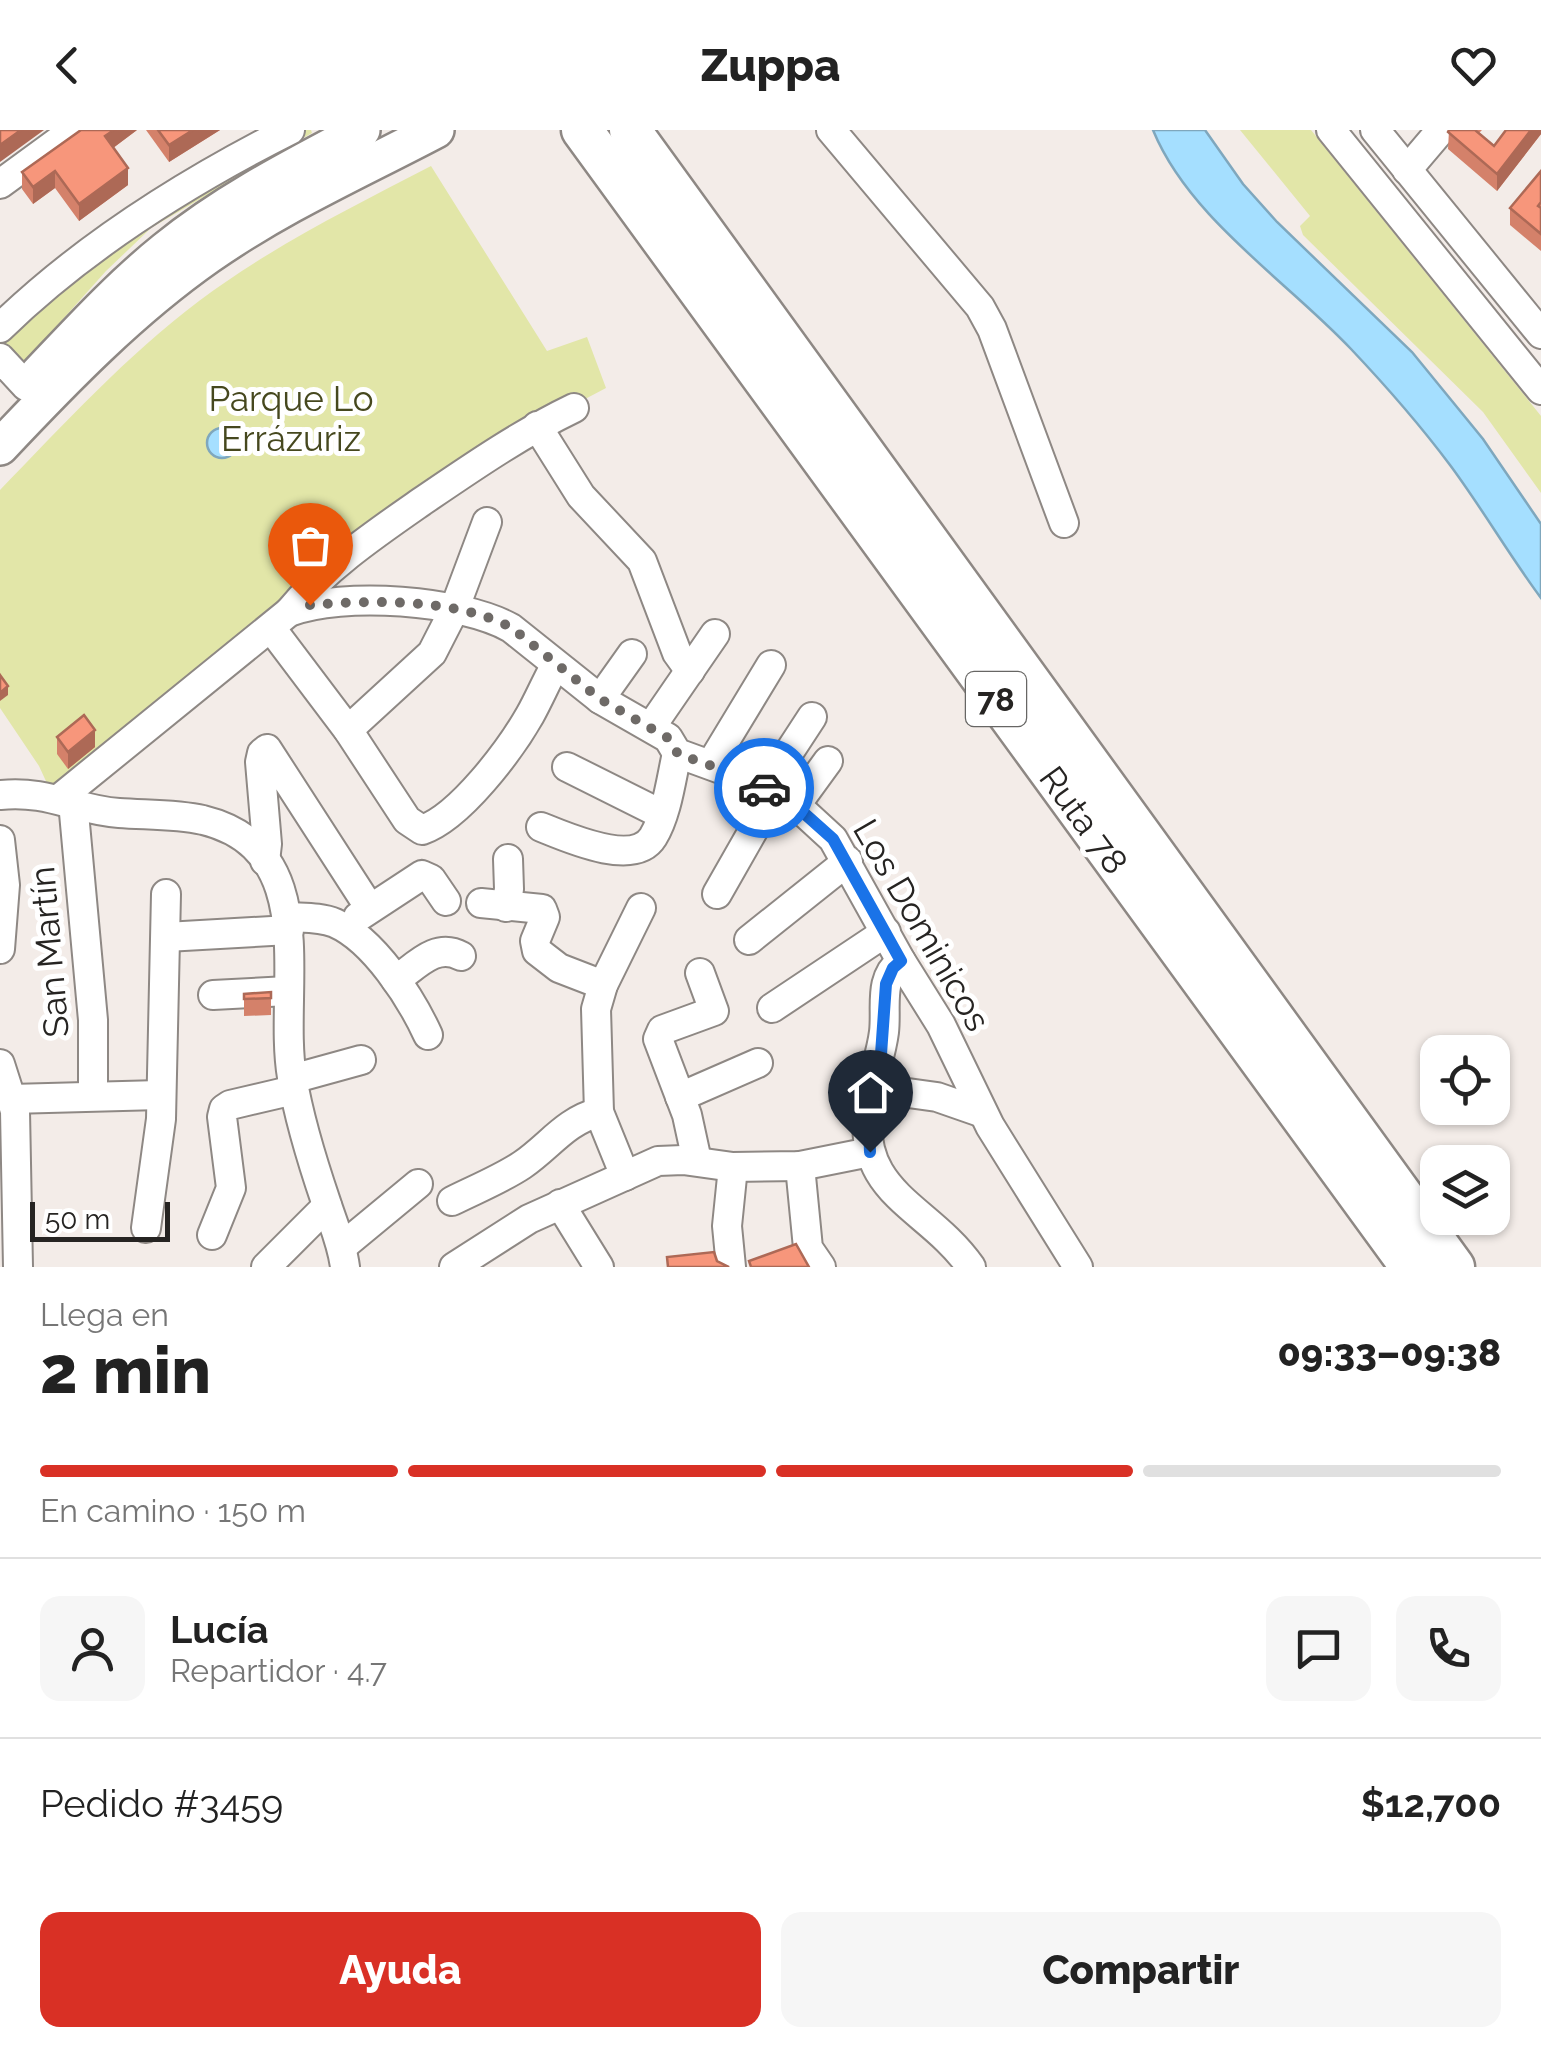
<!DOCTYPE html>
<html lang="es">
<meta charset="utf-8">
<style>
:root{--surface:#fff;--page:#f6f6f6;--text:#222;--muted:#767676;--line:#e0e0e0;--accent:#d93025}
body{margin:0;font-family:Raleway,sans-serif;background:var(--page);color:var(--text);height:100vh;display:flex;flex-direction:column;font-size:38px;white-space:nowrap}
*{box-sizing:border-box;margin:0}
p{font-size:32px;color:var(--muted)}
.icon{flex:none;width:55px;height:55px;fill:none;stroke:currentColor;stroke-width:2;stroke-linecap:round;stroke-linejoin:round}
.map{position:relative;height:1137px;overflow:hidden}
.drawer{display:flex;flex-direction:column;background:var(--surface);flex:1}
.drawer>*{flex:none}
.buttons{position:absolute;left:1420px;top:905px;display:grid;gap:20px}
.buttons a{display:grid;place-items:center;width:90px;height:90px;border-radius:20px;background:var(--surface);box-shadow:0 2px 8px #0004;font-size:50px}
.scale{position:absolute;left:30px;bottom:25px;width:140px;box-sizing:border-box;padding-left:10px;border:5px solid #262422;border-top:0;font-size:28px;line-height:35px;white-space:nowrap;color:#262422;-webkit-text-stroke:8px #fff;paint-order:stroke}
.pin{position:absolute;display:grid;place-items:center;width:85px;height:85px;color:#fff;margin:-102px -42px;border-radius:50% 50% 50% 0;rotate:-45deg;box-shadow:0 0 10px #0007}
.pin .icon{rotate:45deg}
.courier{position:absolute;display:grid;place-items:center;width:100px;height:100px;margin:-50px;border:8px solid #1a73e8;border-radius:50%;background:#fff;color:#222;box-shadow:0 2px 12px #0007}
.head em{font-style:normal;font-weight:800}
.head div{display:flex;flex-direction:column-reverse}
.head{display:flex;align-items:center;justify-content:space-between;height:170px;padding:0 40px}
h1{font-size:65px;font-weight:800;line-height:75px}
.bar{display:grid;grid-template-columns:repeat(4,1fr);gap:15px 10px;align-content:center;height:120px;padding:0 40px}
.bar i{height:12px;border-radius:8px;background:var(--line)}
.bar .on{background:var(--accent)}
.bar p{grid-column:span 4}
.line{display:flex;align-items:center;gap:25px;padding:0 40px;border-top:2px solid var(--line)}
.line div{flex:1}
.round{display:grid;place-items:center;flex:none;width:105px;height:105px;border-radius:20px;background:var(--page)}
.cta{display:flex;gap:20px;margin-top:auto;padding:20px 40px}
.cta a{flex:1;height:115px;border-radius:20px;background:var(--accent);color:#fff;font-size:40px;font-weight:800;line-height:115px;text-align:center}
.cta a+a{background:var(--page);color:var(--text)}
header{display:flex;justify-content:space-between;align-items:center;height:130px;padding:0 40px;background:var(--surface);font-size:45px;font-weight:800}
.map>svg:first-child{display:block}
.green{fill:#e2e6a8}
.water{fill:#a5dfff;stroke:#7fa7bd;stroke-width:2.5}
.lines{fill:none;stroke-linecap:round;stroke-linejoin:round}
.minor-casing{stroke:#8e8884;stroke-width:32}
.major-casing{stroke:#8e8884;stroke-width:40}
.highway-casing{stroke:#8e8884;stroke-width:45}
.minor{stroke:#fff;stroke-width:28}
.major{stroke:#fff;stroke-width:35}
.highway{stroke:#fff;stroke-width:40}
.wall{fill:#d4816a}
.shaded-wall{fill:#ad6956}
.building{fill:#f7967b;stroke:#ad6956;stroke-width:2.5}
.done{stroke:#6e6a67;stroke-width:10;stroke-dasharray:0 18}
.route{stroke:#1a73e8;stroke-width:12}
.labels{text-anchor:middle;dominant-baseline:central;stroke-width:10;stroke-linejoin:round;paint-order:stroke}
.shield{fill:#fff;stroke:#676664;stroke-width:2.5}
.shield-label{font-size:32px;font-weight:bold;fill:#262422}
.park-label{font-size:35px;fill:#46481e;stroke:#fff}
.street-label{font-size:35px;fill:#262422;stroke:#fff}
</style>
<header><svg class="icon" aria-label="back" viewBox="0 0 24 24"><path d="M15 5l-7 7 7 7"/></svg>Zuppa<svg class="icon" aria-label="heart" viewBox="0 0 24 24"><path d="M12 20l-8-8c-3-5 5-10 8-4 3-6 11-1 8 4z"/></svg></header>
<div class="map">
<svg width="1541" height="1137" viewBox="0 0 1541 1137">
<rect width="100%" height="100%" fill="#f3ece8"/>
<g class="green">
<polygon points="302,0 311,0 312,3 151,98 106,141 21,236 0,215 0,211 70,145"/>
<polygon points="1240,0 1311,0 1541,286 1541,363 1483,282 1303,105 1300,96 1310,86"/>
<path d="M431,36L547,221L587,207L606,258L494,317L51,662L39,636L0,578V360C64,294 126,226 199,171C271,117 352,77 431,36Z"/>
</g>
<g class="water">
<path d="M1153,0H1205L1243,54L1277,92L1412,222L1483,309L1541,394V468C1509,425 1482,378 1450,335C1420,295 1386,256 1351,219C1287,151 1189,88 1153,0Z"/>
<circle cx="222" cy="313" r="15"/>
</g>
<g class="lines">
<g class="minor-casing">
<g id="minor">
<polyline points="831,0 980,177 992,199 1064,393"/>
<polyline points="1331,0 1541,260"/>
<polyline points="1375,0 1541,204"/>
<polyline points="1407,40 1441,0"/>
<polyline points="0,54 74,0"/>
<path d="M0,198C84,116 185,53 290,0"/>
<polyline points="0,228 26,256"/>
<polyline points="537,296 581,366 642,431 677,523 690,541"/>
<path d="M289,482C325,438 375,404 421,372C471,338 520,304 574,278"/>
<path d="M271,498L348,600L407,690L422,700C460,687 510,620 530,585C539,569 546,552 555,536"/>
<polyline points="600,569 632,524"/>
<polyline points="651,597 715,504"/>
<polyline points="348,600 432,523 454,480 487,392"/>
<polyline points="711,634 771,535"/>
<polyline points="567,637 661,684"/>
<polyline points="765,659 812,587"/>
<path d="M0,665C49,660 75,680 119,683C147,685 176,684 203,690C325,720 277,860 292,947C299,989 312,1031 326,1072C333,1094 342,1113 345,1137"/>
<path d="M60,668L289,482C343,461 461,470 511,498L600,569L668,608L677,623L740,646L796,675L833,709L901,831L941,895L990,996L1078,1137"/>
<polyline points="73,672 93,890 93,965"/>
<polyline points="796,675 828,631"/>
<path d="M541,697C566,707 634,738 653,707C667,684 671,650 677,623"/>
<polyline points="0,710 5,755 0,819"/>
<polyline points="265,731 267,714 260,632 262,623 267,619 369,777"/>
<polyline points="717,764 774,664"/>
<polyline points="481,773 542,779 545,787 535,811 537,821 559,838 603,855"/>
<polyline points="506,777 509,759 508,729"/>
<path d="M289,787C304,788 321,787 335,793C374,810 411,868 428,905"/>
<polyline points="358,787 422,745 431,749 446,771"/>
<polyline points="166,807 289,800"/>
<polyline points="749,810 848,731"/>
<path d="M901,831C878,849 887,877 884,902C881,926 872,947 869,970C854,1065 927,1074 971,1137"/>
<path d="M396,850C416,836 436,812 461,826"/>
<polyline points="213,865 288,861"/>
<polyline points="772,878 886,802"/>
<polyline points="0,934 15,981 18,1137"/>
<polyline points="292,949 361,930"/>
<polyline points="872,958 937,967 983,983"/>
<polyline points="680,967 758,933"/>
<polyline points="11,969 160,965"/>
<polyline points="697,1031 687,985 658,909 662,900 714,881 700,843"/>
<polyline points="800,1036 808,1118 821,1137"/>
<polyline points="625,1046 599,982 596,879 603,855 641,778"/>
<path d="M452,1071C476,1059 501,1049 522,1035C551,1015 564,992 599,982"/>
<polyline points="560,1074 599,1137"/>
<polyline points="146,1098 161,989 166,764"/>
<polyline points="212,1105 231,1058 222,987 224,979 230,975 294,960"/>
<polyline points="343,1116 418,1054"/>
<polyline points="266,1137 327,1076"/>
<polyline points="454,1137 529,1089 658,1031 683,1030 733,1037 800,1036 870,1022"/>
<polyline points="731,1137 727,1096 733,1037"/>
</g>
</g>
<g class="major-casing">
<g id="major">
<path d="M38,244C79,201 119,157 165,120C225,71 294,36 362,0"/>
<path d="M0,317C65,248 131,180 208,126C279,76 360,40 436,0"/>
</g>
</g>
<g class="highway-casing">
<g id="highway">
<polyline points="582,0 1411,1137"/>
<polyline points="630,0 1454,1137"/>
</g>
</g>
<use href="#minor" class="minor"/>
<use href="#major" class="major"/>
<use href="#highway" class="highway"/>
</g>
<g class="wall">
<polygon points="137,0 113,18 128,55 79,91 55,58 33,74 22,59 22,42"/>
<polygon points="146,0 220,0 169,32"/>
<polygon points="1449,0 1482,0 1479,3 1494,16 1541,0 1541,4 1497,61 1448,19"/>
<polygon points="1541,41 1541,121 1510,95 1510,78"/>
<polygon points="57,607 95,617 68,639 57,624"/>
<polygon points="271,862 271,885 244,886 244,864"/>
</g>
<g class="shaded-wall">
<polygon points="21,0 44,0 0,32 0,15"/>
<polygon points="114,0 137,0 105,24 105,6"/>
<polygon points="193,0 220,0 169,32 169,15"/>
<polygon points="1531,0 1541,0 1541,4 1497,61 1497,44"/>
<polygon points="128,38 128,55 79,91 79,74"/>
<polygon points="55,41 55,58 33,74 33,57"/>
<polygon points="8,556 8,565 0,571 0,563"/>
<polygon points="95,600 95,617 68,639 68,622"/>
</g>
<g class="building">
<polygon points="0,0 21,0 0,15"/>
<polygon points="81,0 114,0 105,6 128,38 79,74 55,41 33,57 22,42"/>
<polygon points="158,0 193,0 169,15"/>
<polygon points="1449,0 1475,0 1494,16 1506,0 1531,0 1497,44 1448,2"/>
<polygon points="1541,41 1541,72 1538,76 1541,78 1541,104 1510,78"/>
<polygon points="0,545 8,556 0,563"/>
<polygon points="84,585 95,600 68,622 57,607"/>
<polygon points="271,862 271,868 244,869 244,864"/>
<polygon points="796,1114 809,1137 751,1137 749,1131"/>
<polygon points="714,1122 717,1131 729,1137 668,1137 667,1127"/>
</g>
<g class="lines">
<path class="done" d="M310,475C371,470 457,468 512,498L600,569L668,608L678,624L740,646L764,658"/>
<polyline class="route" points="764,658 796,676 833,709 901,831 893,838 886,854 881,924 868,972 870,1022"/>
</g>
<g class="labels">
<rect class="shield" x="966" y="542" width="60" height="54" rx="8"/>
<g class="shield-label">
<text x="996" y="569">78</text>
</g>
<g class="park-label">
<text x="291" y="268">Parque Lo<tspan x="291" dy="40">Errázuriz</tspan></text>
</g>
<g class="street-label">
<text transform="translate(1084 690) rotate(54)">Ruta 78</text>
<text transform="translate(922 795) rotate(60)">Los Dominicos</text>
<text transform="translate(49 822) rotate(-95)">San Martín</text>
</g>
</g>
</svg>
<div class="buttons">
<a><svg class="icon" aria-label="locate" viewBox="0 0 24 24"><circle cx="12" cy="12" r="6"/><path d="M12 2v4M12 18v4M2 12h4M18 12h4"/></svg></a>
<a><svg class="icon" aria-label="layers" viewBox="0 0 24 24"><path d="M12 4l9 5-9 5-9-5zM3 14l9 5 9-5"/></svg></a>
</div>
<div class="scale">50 m</div>
<div class="pin" style="left:310px;top:475px;background:#ea580c"><svg class="icon" aria-label="bag" viewBox="0 0 24 24"><path d="M5 8h14l-1 12H6zM9 8a3 3 0 0 1 6 0"/></svg></div>
<div class="pin" style="left:870px;top:1022px;background:#1f2937"><svg class="icon" aria-label="home" viewBox="0 0 24 24"><path d="M3 11l9-7 9 7M6 9v11h12V9"/></svg></div>
<div class="courier" style="left:764px;top:658px"><svg class="icon" aria-label="car" viewBox="0 0 24 24"><path d="M5 17H2v-5l4-1 3-4h7l3 4 3 1v5h-3M9 17h6M6 11h13"/><circle cx="7" cy="17" r="2"/><circle cx="17" cy="17" r="2"/></svg></div>
</div>
<section class="drawer">
<div class="head"><div><h1>2 min</h1><p>Llega en</p></div><em>09:33–09:38</em></div>
<div class="bar"><i class="on"></i><i class="on"></i><i class="on"></i><i></i><p>En camino · 150 m</p></div>
<div class="line" style="height:180px"><a class="round"><svg class="icon" aria-label="person" viewBox="0 0 24 24"><circle cx="12" cy="8" r="4"/><path d="M4 21q1-7 8-7t8 7"/></svg></a><div><b>Lucía</b><p>Repartidor · 4.7</p></div><a class="round"><svg class="icon" aria-label="chat" viewBox="0 0 24 24"><path d="M4 5h16v11H9l-5 4z"/></svg></a><a class="round"><svg class="icon" aria-label="phone" viewBox="0 0 24 24"><path d="M5 4h4l2 5-3 2q2 4 5 5l2-3 5 2v4C11 20 4 13 5 4z"/></svg></a></div>
<div class="line" style="height:130px"><div>Pedido #3459</div><b>$12,700</b></div>
<div class="cta"><a>Ayuda</a><a>Compartir</a></div>
</section>
